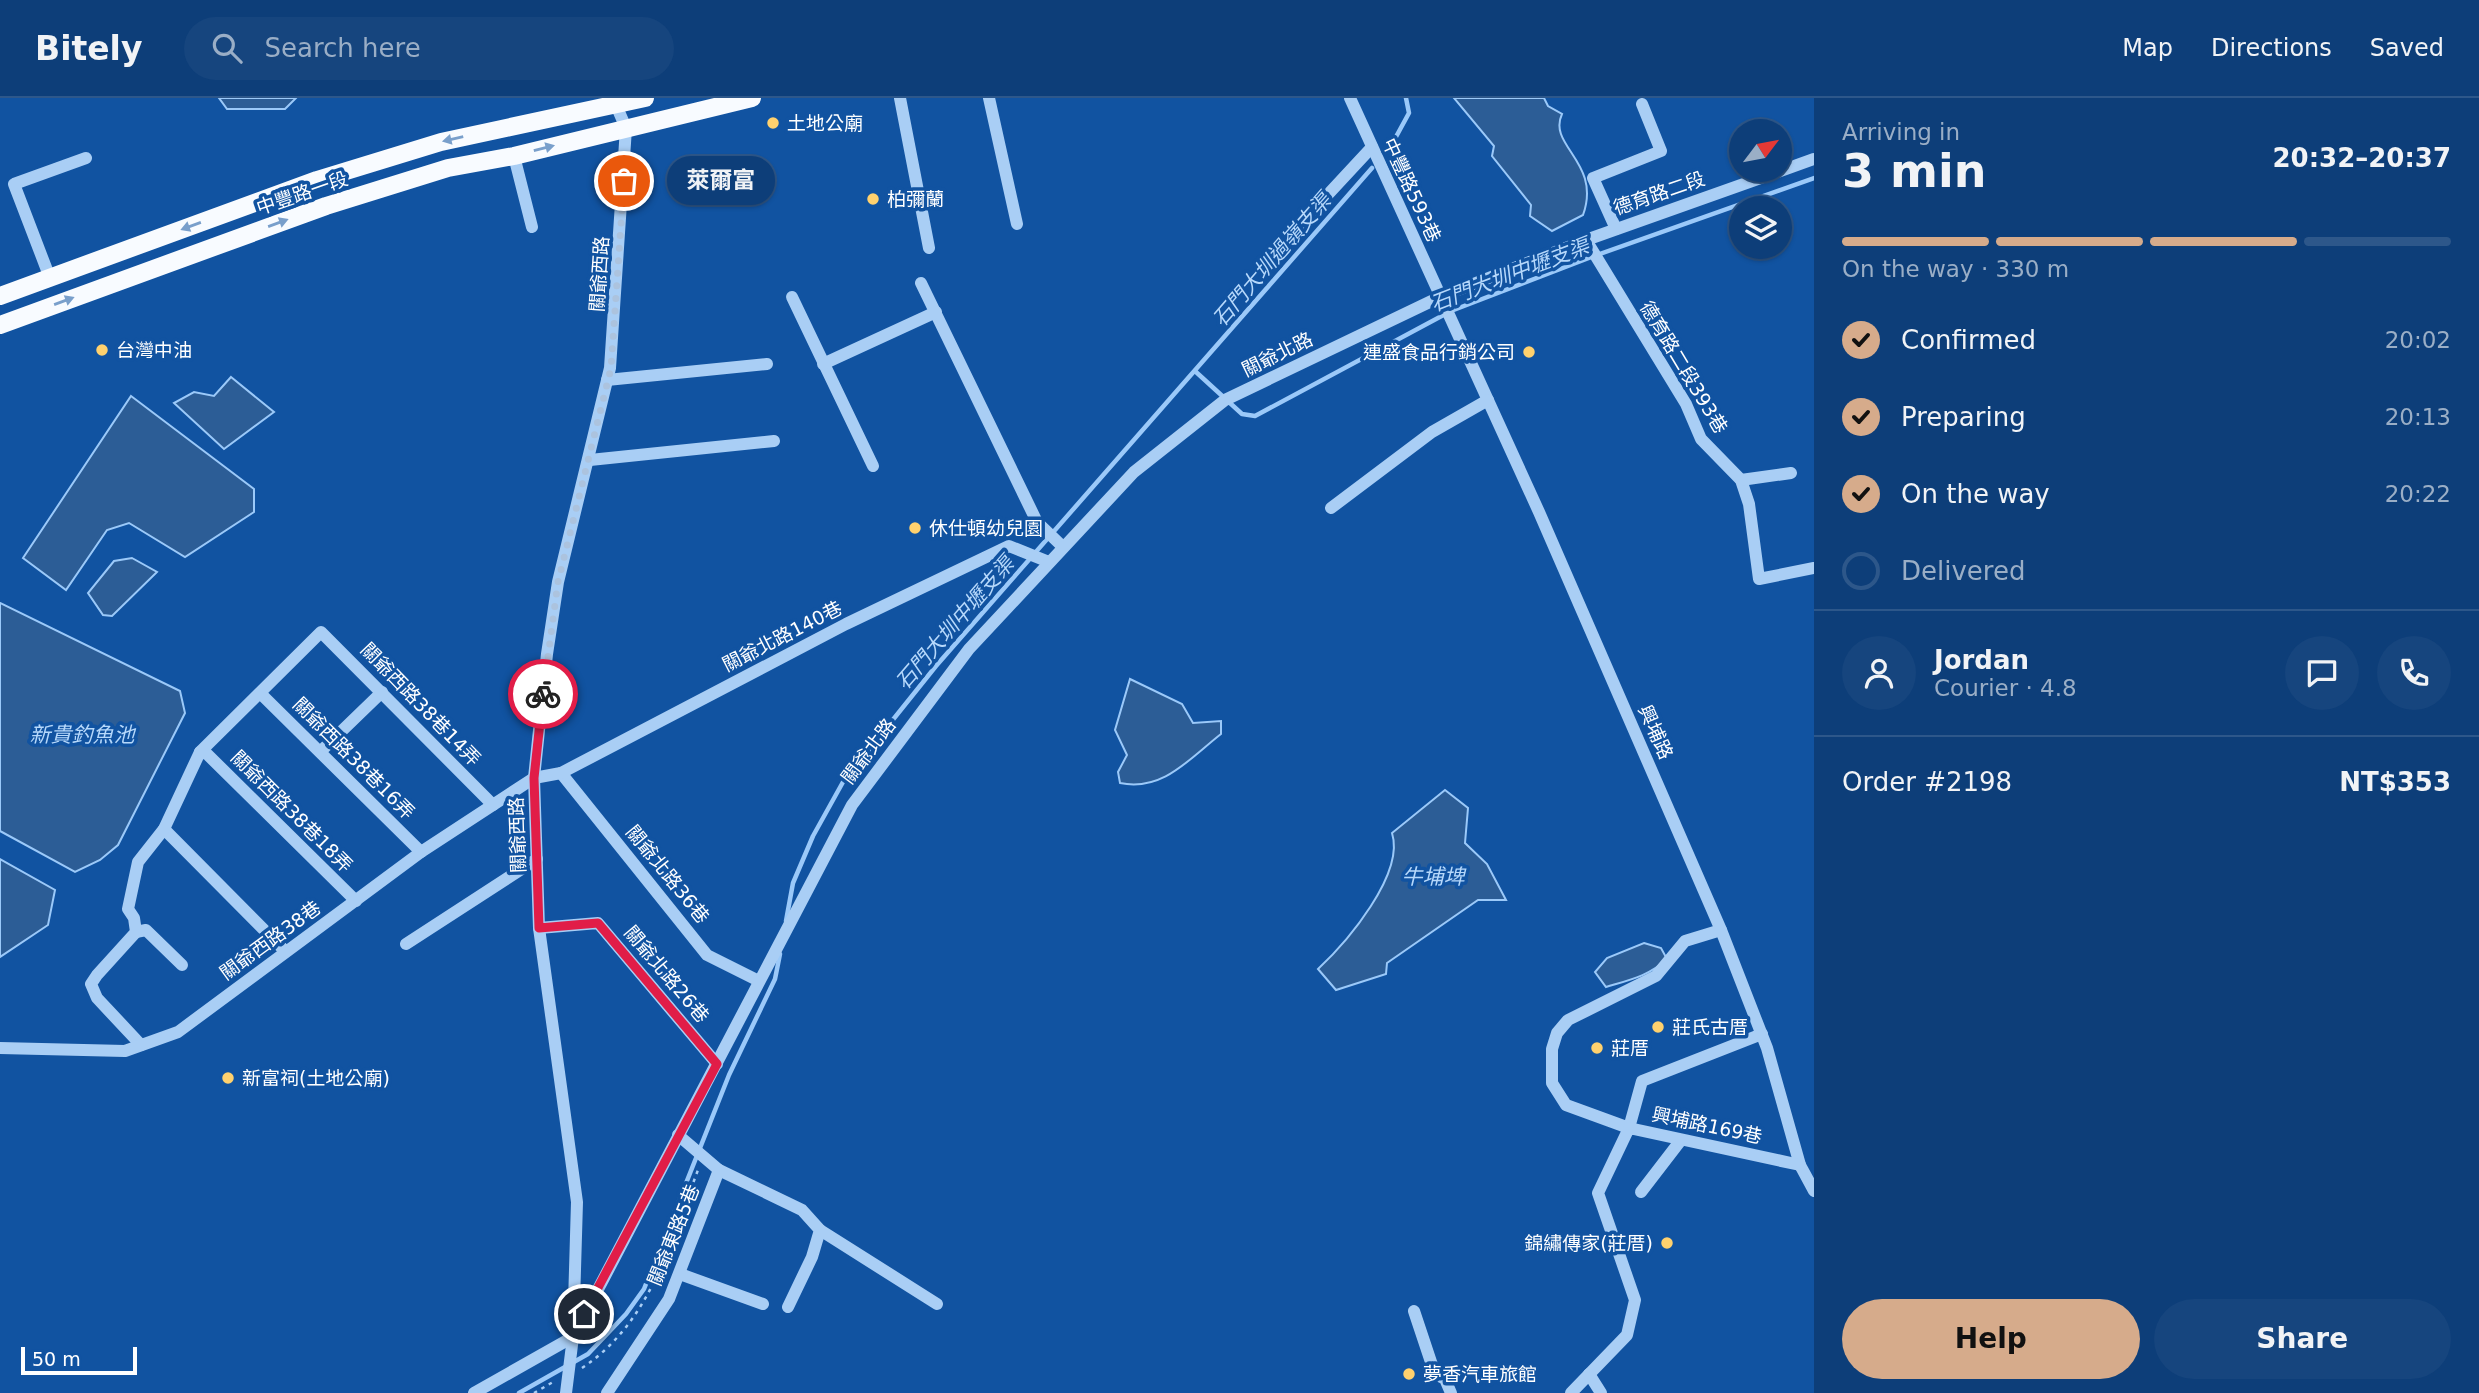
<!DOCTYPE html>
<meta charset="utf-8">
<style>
:root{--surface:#0d3e79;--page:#16457e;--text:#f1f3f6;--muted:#9aaec6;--line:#2d578a;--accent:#d6ab8b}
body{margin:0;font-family:"DejaVu Sans","Noto Sans TC",sans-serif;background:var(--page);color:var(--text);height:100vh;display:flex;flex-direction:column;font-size:26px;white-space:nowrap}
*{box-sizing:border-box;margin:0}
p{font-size:23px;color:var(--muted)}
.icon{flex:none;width:38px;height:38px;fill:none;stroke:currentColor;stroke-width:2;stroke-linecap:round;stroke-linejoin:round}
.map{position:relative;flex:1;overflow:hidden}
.drawer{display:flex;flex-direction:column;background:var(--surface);width:665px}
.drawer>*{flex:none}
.needle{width:46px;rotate:58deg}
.tools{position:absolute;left:1729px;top:21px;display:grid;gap:14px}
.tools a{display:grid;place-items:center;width:63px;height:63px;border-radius:50%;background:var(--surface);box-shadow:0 2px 5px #0004,0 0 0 2px var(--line);font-size:35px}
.scale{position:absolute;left:21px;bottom:18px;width:116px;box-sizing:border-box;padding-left:7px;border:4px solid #fff;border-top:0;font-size:19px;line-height:24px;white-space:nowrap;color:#fff;-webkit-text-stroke:5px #1153a1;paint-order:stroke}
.pin{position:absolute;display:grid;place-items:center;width:60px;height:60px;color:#fff;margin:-30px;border:4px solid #fff;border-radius:50%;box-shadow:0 2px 7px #0007}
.courier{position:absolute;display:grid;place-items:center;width:70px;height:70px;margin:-35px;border:5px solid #e11d48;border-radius:50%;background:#fff;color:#222;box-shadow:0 2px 9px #0007}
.bubble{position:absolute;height:49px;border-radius:24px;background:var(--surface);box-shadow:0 2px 5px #0004,0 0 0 2px var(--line);font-size:23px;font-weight:700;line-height:49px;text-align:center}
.overview em{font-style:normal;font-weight:700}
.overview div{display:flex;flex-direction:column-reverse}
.overview{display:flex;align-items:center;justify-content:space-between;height:119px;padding:0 28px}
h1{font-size:46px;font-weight:700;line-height:52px}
.bar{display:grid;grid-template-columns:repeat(4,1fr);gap:10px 7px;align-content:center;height:84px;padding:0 28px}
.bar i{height:9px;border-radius:5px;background:var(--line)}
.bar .on{background:var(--accent)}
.bar p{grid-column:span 4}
.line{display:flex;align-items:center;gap:18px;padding:0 28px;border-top:2px solid var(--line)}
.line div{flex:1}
.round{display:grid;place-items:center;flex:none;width:74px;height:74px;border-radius:37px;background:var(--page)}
ol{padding:0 28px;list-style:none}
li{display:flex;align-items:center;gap:21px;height:77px}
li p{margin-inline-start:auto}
li .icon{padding:7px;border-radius:50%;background:var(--accent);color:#111;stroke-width:4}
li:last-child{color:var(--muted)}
li i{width:38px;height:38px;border:4px solid var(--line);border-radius:50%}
.button{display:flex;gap:14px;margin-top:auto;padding:14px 28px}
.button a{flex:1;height:80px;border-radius:42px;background:var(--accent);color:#111;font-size:28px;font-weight:700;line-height:80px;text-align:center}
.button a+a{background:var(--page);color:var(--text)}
header{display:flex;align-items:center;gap:42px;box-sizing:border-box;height:98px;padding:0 35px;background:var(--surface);border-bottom:2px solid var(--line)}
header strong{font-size:33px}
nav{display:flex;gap:38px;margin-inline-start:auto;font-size:24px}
.search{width:490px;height:63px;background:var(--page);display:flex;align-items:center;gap:18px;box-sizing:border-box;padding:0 24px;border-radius:38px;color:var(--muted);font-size:26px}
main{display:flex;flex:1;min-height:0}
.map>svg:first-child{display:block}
.water{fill:#2c5d96;stroke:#9bc9f9;stroke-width:2}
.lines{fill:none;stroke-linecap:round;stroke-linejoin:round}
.stream{stroke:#9bc9f9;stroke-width:4.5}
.path{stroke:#a9cef5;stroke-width:2.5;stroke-dasharray:3.5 5;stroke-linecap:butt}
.minor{stroke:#a9cef5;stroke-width:12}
.major{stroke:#f8fbff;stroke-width:18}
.oneway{fill:#799fcb}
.done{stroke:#acc3de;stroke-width:7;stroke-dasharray:0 12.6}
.route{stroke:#e11d48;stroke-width:9}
.poi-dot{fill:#ffd16e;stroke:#1153a1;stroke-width:2.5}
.labels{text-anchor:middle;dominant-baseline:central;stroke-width:7;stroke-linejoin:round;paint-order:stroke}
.poi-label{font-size:19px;fill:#fff;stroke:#1153a1;text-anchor:start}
.street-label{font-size:19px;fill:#fff;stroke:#1153a1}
.water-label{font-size:21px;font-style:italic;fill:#b6d8fb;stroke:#1153a1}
</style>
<header>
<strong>Bitely</strong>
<div class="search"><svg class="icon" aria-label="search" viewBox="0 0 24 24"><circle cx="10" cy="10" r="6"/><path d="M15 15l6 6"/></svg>Search here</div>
<nav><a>Map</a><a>Directions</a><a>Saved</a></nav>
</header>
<main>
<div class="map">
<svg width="1814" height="1295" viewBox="0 0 1814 1295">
<rect width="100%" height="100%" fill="#1153a1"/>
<g class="water">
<polygon points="219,0 296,0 285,11 227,11"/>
<path d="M1454,0H1544L1548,8L1562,16C1547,48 1602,64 1583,117L1552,133L1530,118L1531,107L1492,58L1494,48Z"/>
<polygon points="231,279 274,314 224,351 174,305 194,294 214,298"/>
<polygon points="131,298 254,391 254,414 185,459 129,425 107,432 66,492 23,460"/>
<polygon points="132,460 157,474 112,518 103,517 88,495 114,463"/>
<polygon points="0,505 180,593 185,615 118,747 100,762 75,774 0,733"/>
<path d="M1130,581L1182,606L1193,625L1221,623V636C1190,660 1163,694 1120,685L1118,674L1127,657L1115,632Z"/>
<path d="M1445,692L1468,710L1465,745L1487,766L1506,802H1478L1387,865L1386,876L1336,892L1318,871C1347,844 1405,776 1392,735Z"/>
<polygon points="0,761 55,792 48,827 0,859"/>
<path d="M1644,845L1661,850L1667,861C1649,878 1629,882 1606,889L1595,874L1607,860Z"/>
</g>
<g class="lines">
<g class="stream">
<polyline points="1391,48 1409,15 1406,0"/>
<polyline points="1196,274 1242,316 1255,318 1451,213 1594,158 1814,80"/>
<polyline points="786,823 793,785 813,738 843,684 936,568 1372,70"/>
<polyline points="519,1295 588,1256 626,1216 644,1191 729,977 775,881 780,856"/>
</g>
<g class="path">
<path d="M582,1270C651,1224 670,1145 698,1072"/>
<polyline points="534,1295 553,1284"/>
</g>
<g class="minor">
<polyline points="900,0 929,150"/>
<polyline points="989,0 1017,126"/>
<polyline points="1350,0 1539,414 1721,832 1767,950 1800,1067 1814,1093"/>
<polyline points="514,58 532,129"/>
<polyline points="1616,131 1593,80 1661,53 1642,6"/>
<polyline points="1586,142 1686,306 1701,341 1741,382 1749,406 1759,481 1814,470"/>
<polyline points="1281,147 1372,49"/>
<polyline points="50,180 14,86 86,60"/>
<polyline points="921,185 1037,424 1063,449"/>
<polyline points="792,199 873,368"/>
<polyline points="823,266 936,214"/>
<polyline points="607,282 767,266"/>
<polyline points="590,362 774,343"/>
<polyline points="1741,382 1791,375"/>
<polyline points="1331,410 1432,334 1488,302"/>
<polyline points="260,595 421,754"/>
<polyline points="321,653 382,594"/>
<polyline points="200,654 207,656 356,803"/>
<polyline points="561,675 707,857 759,883"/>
<polyline points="164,731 285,853"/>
<polyline points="539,830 598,825 717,966"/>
<polyline points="1721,832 1685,843 1656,878 1568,922 1557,935 1552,951 1552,985 1566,1007 1629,1030 1642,983 1762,936"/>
<polyline points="136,834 146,832 182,867"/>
<polyline points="406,846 537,761"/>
<polyline points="141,947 97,900 91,886 97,877 136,834 134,820 128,811 138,764 164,731 200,654 321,534 493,707"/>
<polyline points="0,950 125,953 178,934 421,754 534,680 561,675 846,526 1009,448 1049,464"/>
<polyline points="719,1072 802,1112 820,1132 812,1159 788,1209"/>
<polyline points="1641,1094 1681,1042"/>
<polyline points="820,1132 937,1206"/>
<polyline points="680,1176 763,1206"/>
<polyline points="1414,1213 1435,1276 1445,1281 1451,1295"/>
<polyline points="573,1239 852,707 969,551 1134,374 1225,302 1440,199 1586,142 1814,61"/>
<polyline points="1589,1276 1601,1295"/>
<polyline points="474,1295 573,1239"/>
<polyline points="566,1295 573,1239 577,1104 539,830 534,680 547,556 558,484 610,270 626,30 616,7 617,0"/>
<polyline points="607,1295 669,1201 719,1072 678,1037"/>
<polyline points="1571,1295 1627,1237 1635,1202 1598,1095 1629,1030 1800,1067"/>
</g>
<g class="major">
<polyline points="0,198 317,82 441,44 645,0"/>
<polyline points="0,227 326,108 448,70 514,58 752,0"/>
</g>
</g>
<defs><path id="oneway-solid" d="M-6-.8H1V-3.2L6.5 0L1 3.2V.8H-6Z" transform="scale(1.75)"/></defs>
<g class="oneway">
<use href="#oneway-solid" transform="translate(453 41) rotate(167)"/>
<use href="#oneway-solid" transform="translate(544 50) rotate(-14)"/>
<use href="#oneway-solid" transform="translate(278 125) rotate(-20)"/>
<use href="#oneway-solid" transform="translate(191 128) rotate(160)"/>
<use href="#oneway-solid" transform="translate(64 203) rotate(-20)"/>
</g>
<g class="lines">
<polyline class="done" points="543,596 558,484 611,270 624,83"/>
<polyline class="route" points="543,596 534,680 539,830 598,825 717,966 584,1216"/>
</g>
<g class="poi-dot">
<circle cx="773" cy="25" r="7"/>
<circle cx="873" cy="101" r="7"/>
<circle cx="102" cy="252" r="7"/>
<circle cx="1529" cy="254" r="7"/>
<circle cx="915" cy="430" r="7"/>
<circle cx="1658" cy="929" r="7"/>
<circle cx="1597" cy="950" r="7"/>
<circle cx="228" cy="980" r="7"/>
<circle cx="1667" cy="1145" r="7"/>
<circle cx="1409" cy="1276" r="7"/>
</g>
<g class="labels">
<g class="poi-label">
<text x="787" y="25">土地公廟</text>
<text x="887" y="101">柏彌蘭</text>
<text x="116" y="252">台灣中油</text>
<text x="1515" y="254" text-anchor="end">連盛食品行銷公司</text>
<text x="929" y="430">休仕頓幼兒園</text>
<text x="1672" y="929">莊氏古厝</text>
<text x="1611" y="950">莊厝</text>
<text x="242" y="980">新富祠(土地公廟)</text>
<text x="1653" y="1145" text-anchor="end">錦繡傳家(莊厝)</text>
<text x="1423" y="1276">夢香汽車旅館</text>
</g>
<g class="street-label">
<text transform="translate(1412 92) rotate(65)">中豐路593巷</text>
<text transform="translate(302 95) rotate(-19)">中豐路一段</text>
<text transform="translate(1659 95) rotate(-19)">德育路二段</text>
<text transform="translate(599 176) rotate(-86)">關爺西路</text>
<text transform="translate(1277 256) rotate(-26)">關爺北路</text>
<text transform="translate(1684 269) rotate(59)">德育路二段393巷</text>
<text transform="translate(782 538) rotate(-27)">關爺北路140巷</text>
<text transform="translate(421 606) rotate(46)">關爺西路38巷14弄</text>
<text transform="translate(1656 634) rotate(66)">興埔路</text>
<text transform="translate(868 653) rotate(-53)">關爺北路</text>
<text transform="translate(354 660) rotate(45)">關爺西路38巷16弄</text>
<text transform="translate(292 713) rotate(45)">關爺西路38巷18弄</text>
<text transform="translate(517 737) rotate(-92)">關爺西路</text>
<text transform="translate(668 776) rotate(51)">關爺北路36巷</text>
<text transform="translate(270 842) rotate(-36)">關爺西路38巷</text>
<text transform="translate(667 876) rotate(50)">關爺北路26巷</text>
<text transform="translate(1707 1027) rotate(12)">興埔路169巷</text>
<text transform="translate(673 1137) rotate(-68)">關爺東路5巷</text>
</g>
<g class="water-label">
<text transform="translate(1272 162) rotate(-49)">石門大圳過嶺支渠</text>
<text transform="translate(1510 177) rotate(-21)">石門大圳中壢支渠</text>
<text transform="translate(955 525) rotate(-49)">石門大圳中壢支渠</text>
<text x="82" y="637">新貴釣魚池</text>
<text x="1433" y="779">牛埔埤</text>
</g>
</g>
</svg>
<div class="tools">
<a><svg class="needle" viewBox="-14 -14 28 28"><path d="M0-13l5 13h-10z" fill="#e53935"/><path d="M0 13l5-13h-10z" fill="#9aaec6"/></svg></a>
<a><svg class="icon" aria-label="layers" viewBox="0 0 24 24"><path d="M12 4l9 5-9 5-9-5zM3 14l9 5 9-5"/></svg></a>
</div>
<div class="scale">50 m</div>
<div class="pin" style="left:624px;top:83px;background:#ea580c"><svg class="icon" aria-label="bag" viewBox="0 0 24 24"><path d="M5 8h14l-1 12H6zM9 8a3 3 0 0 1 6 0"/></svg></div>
<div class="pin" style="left:584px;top:1216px;background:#1f2937"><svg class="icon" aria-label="home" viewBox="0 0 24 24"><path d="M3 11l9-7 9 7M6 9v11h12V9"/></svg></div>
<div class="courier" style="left:543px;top:596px"><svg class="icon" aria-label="bike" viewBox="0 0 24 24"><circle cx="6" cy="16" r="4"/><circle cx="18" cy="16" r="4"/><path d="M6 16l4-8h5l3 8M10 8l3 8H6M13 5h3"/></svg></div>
<div class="bubble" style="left:667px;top:58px;width:108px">萊爾富</div>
</div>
<section class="drawer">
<div class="overview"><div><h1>3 min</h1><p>Arriving in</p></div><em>20:32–20:37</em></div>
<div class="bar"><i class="on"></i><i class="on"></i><i class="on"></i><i></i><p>On the way · 330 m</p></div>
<ol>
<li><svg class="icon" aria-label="check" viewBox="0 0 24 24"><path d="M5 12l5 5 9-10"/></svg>Confirmed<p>20:02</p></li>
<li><svg class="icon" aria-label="check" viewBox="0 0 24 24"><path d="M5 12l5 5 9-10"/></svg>Preparing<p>20:13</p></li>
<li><svg class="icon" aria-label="check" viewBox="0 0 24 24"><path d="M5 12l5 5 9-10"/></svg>On the way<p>20:22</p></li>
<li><i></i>Delivered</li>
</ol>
<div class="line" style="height:126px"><a class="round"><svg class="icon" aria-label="person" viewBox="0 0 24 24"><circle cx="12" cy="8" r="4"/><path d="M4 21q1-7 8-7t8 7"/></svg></a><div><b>Jordan</b><p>Courier · 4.8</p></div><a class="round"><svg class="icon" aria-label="chat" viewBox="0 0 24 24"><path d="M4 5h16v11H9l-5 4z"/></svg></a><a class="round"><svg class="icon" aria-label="phone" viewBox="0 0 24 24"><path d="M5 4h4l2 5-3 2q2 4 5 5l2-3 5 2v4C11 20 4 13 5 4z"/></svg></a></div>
<div class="line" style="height:91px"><div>Order #2198</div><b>NT$353</b></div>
<div class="button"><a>Help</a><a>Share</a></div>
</section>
</main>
